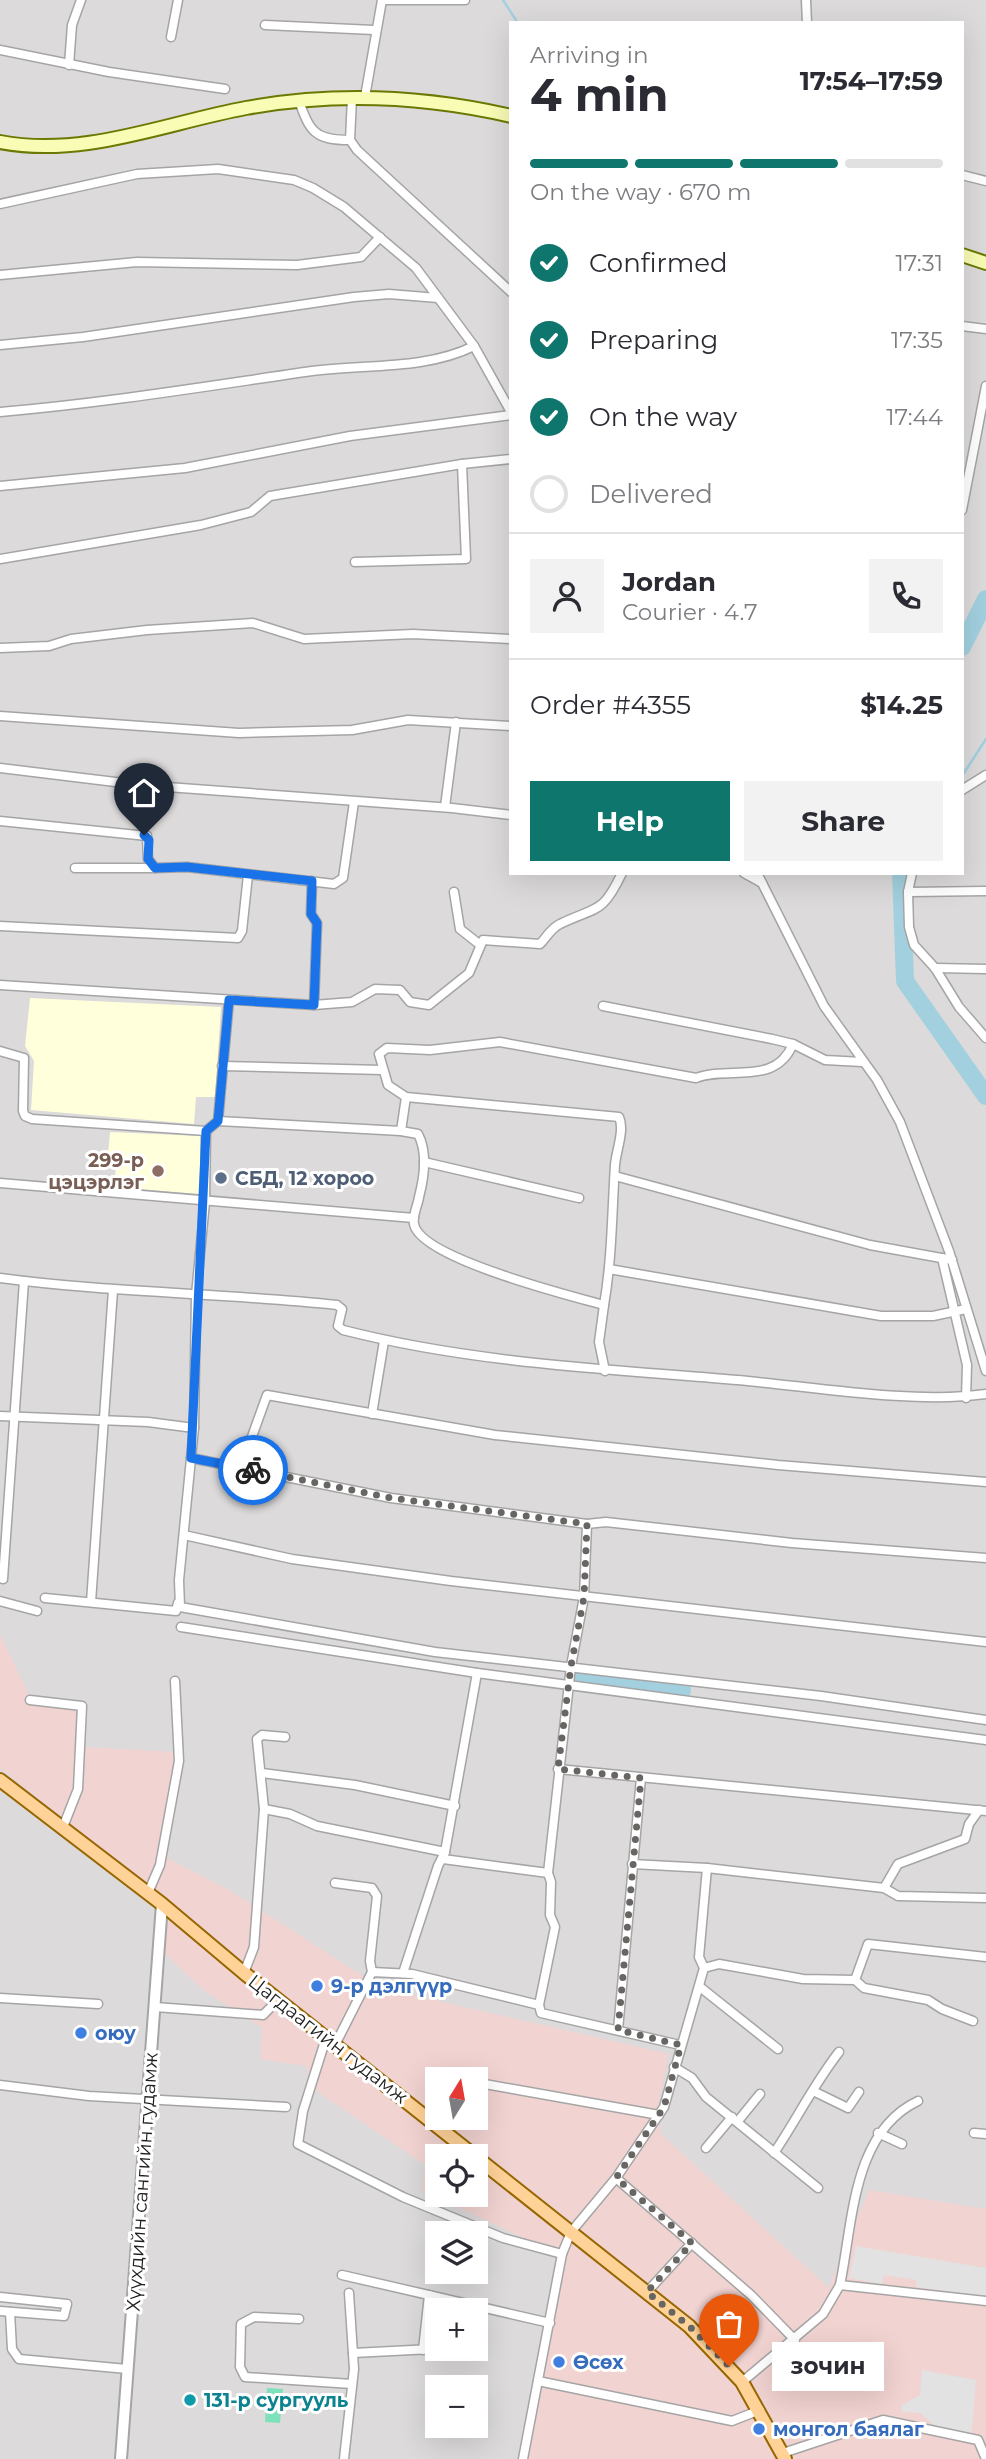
<!DOCTYPE html>
<meta charset="utf-8">
<style>
:root{--surface:#fff;--page:#f2f2f3;--text:#2b2b33;--muted:#7c7c81;--line:#e1e1e2;--accent:#0f766e}
body{margin:0;font-family:Montserrat,sans-serif;background:var(--page);color:var(--text);height:100vh;display:flex;flex-direction:column;font-size:26px;white-space:nowrap}
*{box-sizing:border-box;margin:0}
p{font-size:23px;color:var(--muted)}
.icon{flex:none;width:38px;height:38px;fill:none;stroke:currentColor;stroke-width:2;stroke-linecap:round;stroke-linejoin:round}
.map{position:relative;flex:1;overflow:hidden}
.details{position:absolute;left:509px;top:21px;width:455px;height:854px;display:flex;flex-direction:column;background:var(--surface);border-radius:0px;box-shadow:0 7px 28px #0002}
.details>*{flex:none}
.needle{width:46px;rotate:11deg}
.tools{position:absolute;left:425px;top:2067px;display:grid;gap:14px}
.tools a{display:grid;place-items:center;width:63px;height:63px;border-radius:0px;background:var(--surface);box-shadow:0 7px 28px #0002;font-size:35px}
.pin{position:absolute;display:grid;place-items:center;width:60px;height:60px;color:#fff;margin:-72px -30px;border-radius:50% 50% 50% 0;rotate:-45deg;box-shadow:0 0 7px #0007}
.pin .icon{rotate:45deg}
.courier{position:absolute;display:grid;place-items:center;width:70px;height:70px;margin:-35px;border:5px solid #1a73e8;border-radius:50%;background:#fff;color:#222;box-shadow:0 2px 9px #0007}
.bubble{position:absolute;height:49px;border-radius:0px;background:var(--surface);box-shadow:0 7px 28px #0002;font-size:23px;font-weight:700;line-height:49px;text-align:center}
.overview em{font-style:normal;font-weight:700}
.overview div{display:flex;flex-direction:column-reverse}
.overview{display:flex;align-items:center;justify-content:space-between;height:119px;padding:0 21px}
h1{font-size:46px;font-weight:700;line-height:52px}
.bar{display:grid;grid-template-columns:repeat(4,1fr);gap:10px 7px;align-content:center;height:84px;padding:0 21px}
.bar i{height:9px;border-radius:5px;background:var(--line)}
.bar .selected{background:var(--accent)}
.bar p{grid-column:span 4}
.line{display:flex;align-items:center;gap:18px;padding:0 21px;border-top:2px solid var(--line)}
.line div{flex:1}
.round{display:grid;place-items:center;flex:none;width:74px;height:74px;border-radius:0px;background:var(--page)}
ol{padding:0 21px;list-style:none}
li{display:flex;align-items:center;gap:21px;height:77px}
li p{margin-inline-start:auto}
li .icon{padding:7px;border-radius:50%;background:var(--accent);color:#fff;stroke-width:4}
li:last-child{color:var(--muted)}
li i{width:38px;height:38px;border:4px solid var(--line);border-radius:50%}
.button{display:flex;gap:14px;margin-top:auto;padding:14px 21px}
.button a{flex:1;height:80px;border-radius:0px;background:var(--accent);color:#fff;font-size:28px;font-weight:700;line-height:80px;text-align:center}
.button a+a{background:var(--page);color:var(--text)}
.map>svg:first-child{display:block}
.residential{fill:#dcdada;fill-rule:evenodd}
.commercial{fill:#f1d3d1;fill-rule:evenodd}
.education{fill:#ffffdc}
.pitch{fill:#7ee1bb}
.parking{fill:#e2e2e2}
.lines{fill:none;stroke-linecap:round;stroke-linejoin:round}
.stream{stroke:#a2d0df;stroke-width:2.5}
.river{stroke:#a2d0df;stroke-width:18}
.minor-casing{stroke:#a5a5a5;stroke-width:11}
.tertiary-casing{stroke:#a5a5a5;stroke-width:14}
.secondary-casing{stroke:#6b7801;stroke-width:16}
.primary-casing{stroke:#976600;stroke-width:16}
.minor{stroke:#fff;stroke-width:8}
.tertiary{stroke:#fff;stroke-width:10}
.secondary{stroke:#f8fcb4;stroke-width:12}
.primary{stroke:#ffd398;stroke-width:12}
.done{stroke:#676663;stroke-width:7;stroke-dasharray:0 12.6}
.route{stroke:#1a73e8;stroke-width:9}
.education-dot{fill:#8d6e63;stroke:#fff;stroke-width:2.5}
.service-dot{fill:#5c6f8a;stroke:#fff;stroke-width:2.5}
.shop-dot{fill:#3f7fe0;stroke:#fff;stroke-width:2.5}
.culture-dot{fill:#0f9aa8;stroke:#fff;stroke-width:2.5}
.labels{text-anchor:middle;dominant-baseline:central;stroke-width:6;stroke-linejoin:round;paint-order:stroke}
.education-label{font-size:19px;font-weight:bold;fill:#785e54;stroke:#fff;text-anchor:end}
.service-label{font-size:19px;font-weight:bold;fill:#4e5e75;stroke:#fff;text-anchor:start}
.shop-label{font-size:19px;font-weight:bold;fill:#366cbe;stroke:#fff;text-anchor:start}
.street-label{font-size:19px;fill:#1e1e1e;stroke:#fff}
.culture-label{font-size:19px;font-weight:bold;fill:#0d838f;stroke:#fff;text-anchor:start}
</style>
<div class="map">
<svg width="986" height="2459" viewBox="0 0 986 2459">
<rect width="100%" height="100%" fill="#efebe3"/>
<path class="residential" d="M0,0H986V2459H0ZM511,23H962V873H511ZM438,2079H476V2118H438ZM438,2156H476V2194H438ZM438,2233H476V2272H438ZM438,2310H476V2348H438ZM438,2387H476V2426H438Z"/>
<path class="commercial" d="M0,1634L30,1697L85,1703L82,1747L176,1752L167,1858L229,1890L382,1988L669,2054L658,2107L660,2133L829,2288L869,2190L986,2209V2459H519L559,2255L422,2190L425,2165L318,2092L306,2066L260,2059L262,2028L206,1992L164,1953L168,1902L0,1768ZM438,2079H476V2118H438ZM438,2156H476V2194H438Z"/>
<g class="education">
<polygon points="30,998 221,1007 215,1097 196,1097 194,1124 31,1110 34,1061 25,1046"/>
<polygon points="110,1132 201,1136 200,1194 114,1187 117,1155 108,1154"/>
</g>
<polygon class="pitch" points="267,2388 283,2389 280,2423 265,2422"/>
<g class="parking">
<polygon points="856,2246 986,2268 986,2296 916,2287 916,2280 884,2275 882,2284 849,2278"/>
<polygon points="922,2370 976,2380 971,2437 942,2432 920,2413 903,2412 901,2406 920,2395"/>
</g>
<g class="lines">
<g class="stream">
<polyline points="503,0 518,23"/>
<polyline points="962,776 986,739"/>
</g>
<g class="river">
<polyline points="962,647 986,599"/>
<polyline points="901,873 905,981 986,1096"/>
<polyline points="578,1676 682,1690"/>
</g>
<g class="minor-casing">
<g id="minor">
<polyline points="386,0 465,0"/>
<polyline points="806,0 807,23"/>
<polyline points="265,25 374,30"/>
<polyline points="171,37 178,0"/>
<polyline points="0,50 109,72 225,89"/>
<polyline points="69,65 72,25 81,0"/>
<polyline points="365,97 382,0"/>
<polyline points="352,98 350,140 357,150 511,292"/>
<path d="M299,101C310,132 315,140 350,140"/>
<polyline points="962,175 986,181"/>
<polyline points="0,204 137,174 218,169 294,180 313,188 344,207 416,268 474,346 511,412"/>
<polyline points="0,275 137,262 297,265 361,257 380,237"/>
<polyline points="962,326 986,329"/>
<polyline points="0,345 83,337 354,297 389,294 438,298"/>
<path d="M0,412C105,403 208,386 312,371C365,364 426,370 474,346"/>
<polyline points="0,486 185,468 350,436 511,415"/>
<polyline points="962,510 986,386"/>
<polyline points="0,559 201,525 251,512 270,496 462,464 511,459"/>
<polyline points="355,562 466,559 462,464"/>
<polyline points="0,648 49,646 71,639 147,630 253,623 304,639 413,634 511,639"/>
<polyline points="0,716 239,733 352,730 408,720 511,726"/>
<polyline points="0,768 140,785 452,808 511,815"/>
<polyline points="962,790 986,775"/>
<polyline points="445,807 456,722"/>
<polyline points="0,821 147,836 148,859 155,868 187,867 334,884 343,878 354,802"/>
<polyline points="75,868 155,868"/>
<polyline points="744,873 762,883"/>
<polyline points="757,873 824,1006 877,1080 900,1122 949,1251 986,1371"/>
<polyline points="912,873 908,892 986,891"/>
<polyline points="454,892 460,929 479,944"/>
<polyline points="908,892 909,927 914,945 935,968 959,1007 986,1038"/>
<polyline points="0,926 238,938 242,931 248,875"/>
<polyline points="935,968 986,969"/>
<polyline points="0,985 314,1005 317,923 311,914 312,881"/>
<path d="M314,1005L352,1002L375,989L400,990L410,1002L429,1005L469,973L483,940L540,944C546,938 551,928 560,924C597,906 602,915 622,873"/>
<polyline points="603,1006 772,1039 793,1044 825,1060 862,1062"/>
<polyline points="0,1051 24,1058 23,1111 25,1116 32,1119 206,1131 218,1121 229,1000"/>
<polyline points="222,1066 382,1070"/>
<polyline points="218,1121 401,1131 406,1097"/>
<polyline points="206,1131 205,1202 196,1295 194,1428 179,1580 180,1607 435,1652 821,1696 986,1720"/>
<path d="M401,1131L418,1134C428,1153 424,1178 419,1197C418,1205 412,1216 414,1224C420,1258 571,1296 604,1305L599,1342L605,1371"/>
<polyline points="424,1162 579,1198"/>
<polyline points="615,1176 870,1245 952,1260"/>
<polyline points="0,1183 414,1218"/>
<polyline points="942,1258 967,1365 966,1398"/>
<polyline points="609,1269 881,1316 933,1316 966,1309"/>
<path d="M0,1278C112,1293 225,1293 337,1305L342,1309L338,1326L343,1330C476,1364 612,1369 748,1381C820,1388 917,1404 986,1394"/>
<path d="M604,1305C612,1259 612,1212 615,1165C616,1151 625,1130 619,1117L406,1097L388,1085L379,1054L387,1048L430,1050L500,1042L696,1078C729,1065 775,1087 793,1044"/>
<polyline points="372,1414 384,1341"/>
<polyline points="0,1416 148,1422 194,1428"/>
<polyline points="191,1458 391,1498 587,1524 606,1522 792,1543 986,1558"/>
<polyline points="241,1467 267,1395 495,1435 778,1465 986,1482"/>
<polyline points="184,1535 292,1559 451,1581 986,1642"/>
<polyline points="3,1579 24,1281"/>
<polyline points="45,1598 176,1611 178,1603"/>
<polyline points="0,1601 37,1611"/>
<polyline points="91,1602 113,1290"/>
<polyline points="181,1627 477,1673 986,1740"/>
<polyline points="30,1700 82,1706 78,1789 63,1827"/>
<polyline points="558,1769 986,1811"/>
<polyline points="262,1773 355,1785 455,1806"/>
<polyline points="264,1809 290,1814 317,1826 445,1852"/>
<polyline points="443,1859 548,1873 571,1666 584,1597 587,1524"/>
<polyline points="632,1864 707,1868 884,1888 898,1896 986,1898"/>
<polyline points="335,1883 372,1888 377,1896 370,1961 372,1972"/>
<polyline points="884,1888 898,1864 965,1839 969,1824 979,1810"/>
<polyline points="148,1893 160,1865 179,1761 175,1681"/>
<polyline points="704,1968 719,1964 803,1979 855,1980 868,1944 986,1957"/>
<polyline points="244,1973 254,1947 264,1809 257,1739 262,1735 285,1737"/>
<polyline points="403,1973 438,1866 445,1852 477,1673"/>
<polyline points="855,1980 864,1988 928,2000 942,2009 973,2021"/>
<polyline points="700,1987 778,2049"/>
<polyline points="0,1998 98,2004"/>
<polyline points="539,2005 555,1927 550,1915 551,1882 548,1873"/>
<polyline points="155,2007 263,2015 278,2000"/>
<polyline points="618,2030 641,1778"/>
<polyline points="326,2038 303,2111 298,2144 403,2197 503,2238 562,2254"/>
<polyline points="335,2045 372,1972 412,1974 539,2005 541,2013 680,2045"/>
<polyline points="674,2067 692,2078 706,2097 818,2188"/>
<polyline points="0,2085 89,2096 286,2107"/>
<polyline points="476,2089 479,2083 659,2115"/>
<polyline points="813,2091 848,2108 859,2092"/>
<polyline points="738,2121 760,2094"/>
<polyline points="446,2131 457,2118"/>
<polyline points="878,2133 902,2144"/>
<polyline points="974,2133 986,2134"/>
<polyline points="706,2148 732,2117"/>
<path d="M774,2153C797,2119 814,2084 839,2052"/>
<polyline points="616,2178 751,2295 795,2340"/>
<polyline points="342,2275 550,2323"/>
<path d="M840,2285C853,2223 852,2132 918,2101"/>
<polyline points="647,2292 692,2243"/>
<polyline points="0,2297 67,2304 64,2316 0,2311"/>
<polyline points="10,2312 12,2349 19,2359 127,2369"/>
<polyline points="299,2319 254,2317 241,2324 240,2367 245,2377 352,2384"/>
<polyline points="423,2350 429,2295"/>
<polyline points="353,2353 452,2348"/>
<polyline points="538,2381 732,2421 760,2410"/>
<polyline points="742,2382 823,2314 840,2285 986,2301"/>
<polyline points="783,2453 883,2420 978,2440 986,2459"/>
<polyline points="344,2459 354,2369 349,2293"/>
<polyline points="523,2459 562,2254 571,2232 616,2178 664,2107 704,1968 699,1957 707,1868"/>
</g>
</g>
<g class="tertiary-casing">
<polyline id="tertiary" points="121,2459 162,1904"/>
</g>
<g class="secondary-casing">
<g id="secondary">
<path d="M0,142C84,158 165,123 246,108C335,92 424,96 511,116"/>
<polyline points="962,255 986,263"/>
</g>
</g>
<g class="primary-casing">
<polyline id="primary" points="0,1780 162,1904 244,1973 689,2326 742,2382 785,2459"/>
</g>
<use href="#minor" class="minor"/>
<use href="#tertiary" class="tertiary"/>
<use href="#secondary" class="secondary"/>
<use href="#primary" class="primary"/>
</g>
<g class="lines">
<polyline class="done" points="253,1470 391,1498 587,1524 584,1597 571,1666 558,1769 641,1778 618,2030 681,2045 664,2107 616,2178 692,2243 647,2292 689,2326 729,2366"/>
<polyline class="route" points="144,835 149,840 148,859 155,868 187,867 312,881 311,914 317,923 314,1005 229,1000 218,1121 206,1131 191,1458 253,1470"/>
</g>
<circle class="education-dot" cx="158" cy="1171" r="7"/>
<circle class="service-dot" cx="221" cy="1178" r="7"/>
<g class="shop-dot">
<circle cx="317" cy="1986" r="7"/>
<circle cx="81" cy="2033" r="7"/>
<circle cx="559" cy="2362" r="7"/>
<circle cx="759" cy="2429" r="7"/>
</g>
<circle class="culture-dot" cx="190" cy="2400" r="7"/>
<g class="labels">
<g class="education-label">
<text x="144" y="1160">299-р<tspan x="144" dy="22">цэцэрлэг</tspan></text>
</g>
<g class="service-label">
<text x="235" y="1178">СБД, 12 хороо</text>
</g>
<g class="shop-label">
<text x="331" y="1986">9-р дэлгүүр</text>
<text x="95" y="2033">оюу</text>
<text x="573" y="2362">Өсөх</text>
<text x="773" y="2429">монгол баялаг</text>
</g>
<g class="street-label">
<text transform="translate(328 2039) rotate(38)">Цагдаагийн гудамж</text>
<text transform="translate(142 2182) rotate(-86)">Хүүхдийн сангийн гудамж</text>
</g>
<g class="culture-label">
<text x="204" y="2400">131-р сургууль</text>
</g>
</g>
</svg>
<div class="tools">
<a><svg class="needle" viewBox="-14 -14 28 28"><path d="M0-13l5 13h-10z" fill="#e53935"/><path d="M0 13l5-13h-10z" fill="#7c7c81"/></svg></a>
<a><svg class="icon" aria-label="locate" viewBox="0 0 24 24"><circle cx="12" cy="12" r="6"/><path d="M12 2v4M12 18v4M2 12h4M18 12h4"/></svg></a>
<a><svg class="icon" aria-label="layers" viewBox="0 0 24 24"><path d="M12 4l9 5-9 5-9-5zM3 14l9 5 9-5"/></svg></a>
<a>+</a>
<a>−</a>
</div>
<div class="pin" style="left:729px;top:2366px;background:#ea580c"><svg class="icon" aria-label="bag" viewBox="0 0 24 24"><path d="M5 8h14l-1 12H6zM9 8a3 3 0 0 1 6 0"/></svg></div>
<div class="pin" style="left:144px;top:835px;background:#1f2937"><svg class="icon" aria-label="home" viewBox="0 0 24 24"><path d="M3 11l9-7 9 7M6 9v11h12V9"/></svg></div>
<div class="courier" style="left:253px;top:1470px"><svg class="icon" aria-label="bike" viewBox="0 0 24 24"><circle cx="6" cy="16" r="4"/><circle cx="18" cy="16" r="4"/><path d="M6 16l4-8h5l3 8M10 8l3 8H6M13 5h3"/></svg></div>
<div class="bubble" style="left:772px;top:2342px;width:112px">зочин</div>
<section class="details">
<div class="overview"><div><h1>4 min</h1><p>Arriving in</p></div><em>17:54–17:59</em></div>
<div class="bar"><i class="selected"></i><i class="selected"></i><i class="selected"></i><i></i><p>On the way · 670 m</p></div>
<ol>
<li><svg class="icon" aria-label="check" viewBox="0 0 24 24"><path d="M5 12l5 5 9-10"/></svg>Confirmed<p>17:31</p></li>
<li><svg class="icon" aria-label="check" viewBox="0 0 24 24"><path d="M5 12l5 5 9-10"/></svg>Preparing<p>17:35</p></li>
<li><svg class="icon" aria-label="check" viewBox="0 0 24 24"><path d="M5 12l5 5 9-10"/></svg>On the way<p>17:44</p></li>
<li><i></i>Delivered</li>
</ol>
<div class="line" style="height:126px"><a class="round"><svg class="icon" aria-label="person" viewBox="0 0 24 24"><circle cx="12" cy="8" r="4"/><path d="M4 21q1-7 8-7t8 7"/></svg></a><div><b>Jordan</b><p>Courier · 4.7</p></div><a class="round"><svg class="icon" aria-label="phone" viewBox="0 0 24 24"><path d="M5 4h4l2 5-3 2q2 4 5 5l2-3 5 2v4C11 20 4 13 5 4z"/></svg></a></div>
<div class="line" style="height:91px"><div>Order #4355</div><b>$14.25</b></div>
<div class="button"><a>Help</a><a>Share</a></div>
</section>
</div>
